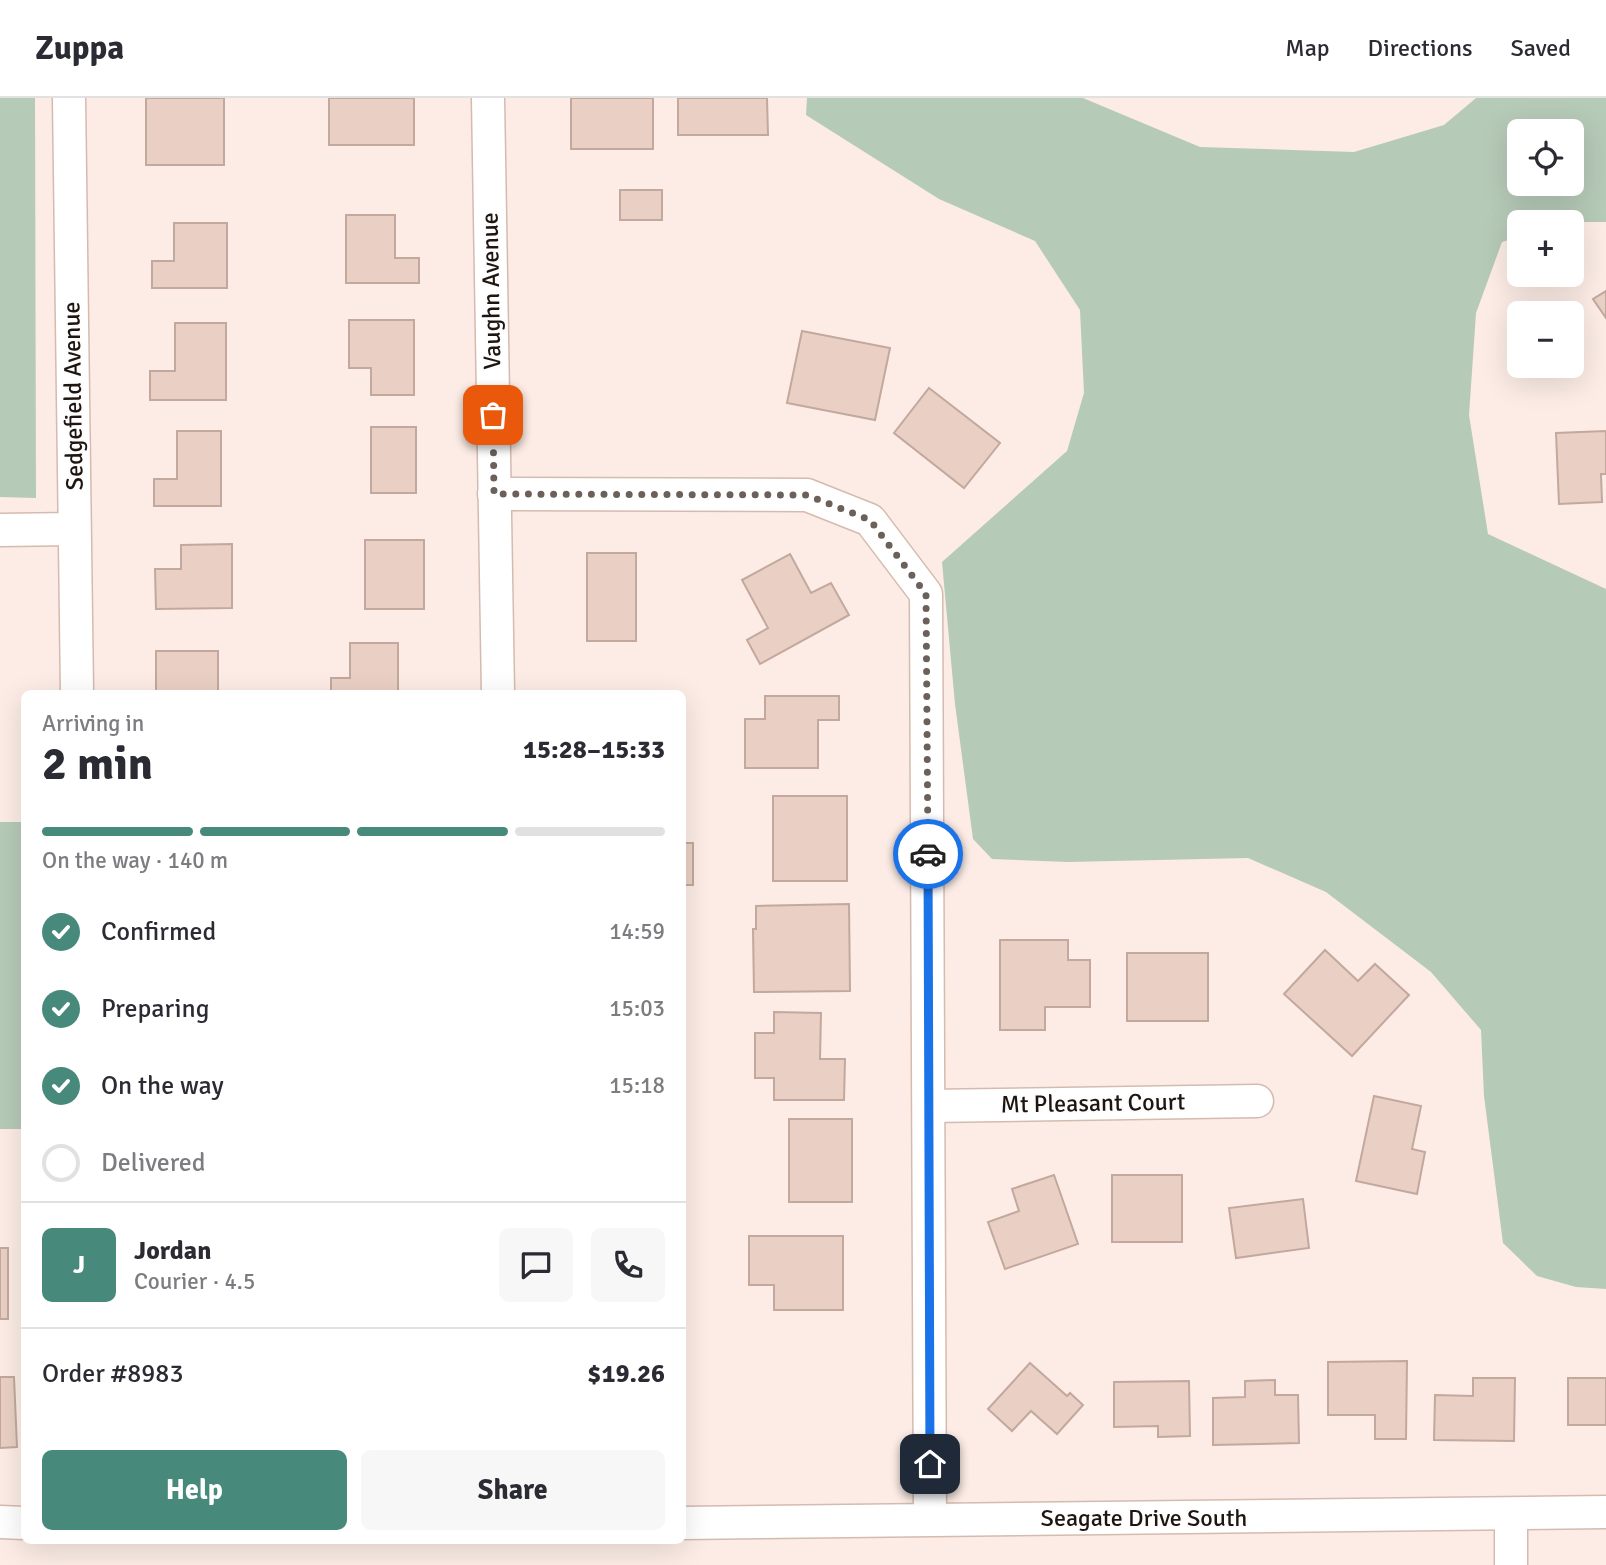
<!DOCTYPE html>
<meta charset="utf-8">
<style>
:root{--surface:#fff;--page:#f7f7f7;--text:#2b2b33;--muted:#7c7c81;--line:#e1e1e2;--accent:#47897b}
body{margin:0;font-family:Signika,sans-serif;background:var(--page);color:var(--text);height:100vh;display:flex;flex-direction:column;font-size:26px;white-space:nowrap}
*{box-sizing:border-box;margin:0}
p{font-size:23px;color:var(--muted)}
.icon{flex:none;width:38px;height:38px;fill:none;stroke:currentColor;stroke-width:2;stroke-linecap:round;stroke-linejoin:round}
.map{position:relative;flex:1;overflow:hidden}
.details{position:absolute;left:21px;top:592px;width:665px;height:854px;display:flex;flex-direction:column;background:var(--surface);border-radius:10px;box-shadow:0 7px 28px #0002}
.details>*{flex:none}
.buttons{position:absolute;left:1507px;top:21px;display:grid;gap:14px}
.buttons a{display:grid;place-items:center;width:77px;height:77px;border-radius:10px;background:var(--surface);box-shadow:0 7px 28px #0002;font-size:35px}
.pin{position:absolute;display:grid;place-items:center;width:60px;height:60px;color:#fff;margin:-30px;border-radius:14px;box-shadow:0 4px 10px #0006}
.courier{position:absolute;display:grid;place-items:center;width:70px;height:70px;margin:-35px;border:5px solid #1a73e8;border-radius:50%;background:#fff;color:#222;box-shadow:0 2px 9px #0007}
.summary em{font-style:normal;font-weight:700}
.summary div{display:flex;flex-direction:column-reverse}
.summary{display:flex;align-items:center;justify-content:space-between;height:119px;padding:0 21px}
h1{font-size:46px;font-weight:700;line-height:52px}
.bar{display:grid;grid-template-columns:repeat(4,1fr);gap:10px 7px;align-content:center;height:84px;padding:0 21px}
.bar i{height:9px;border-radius:5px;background:var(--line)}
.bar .on{background:var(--accent)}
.bar p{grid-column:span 4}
.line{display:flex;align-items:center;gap:18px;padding:0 21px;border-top:2px solid var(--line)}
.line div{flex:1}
.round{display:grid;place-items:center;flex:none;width:74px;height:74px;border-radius:10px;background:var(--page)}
ol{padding:0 21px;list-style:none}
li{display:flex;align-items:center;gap:21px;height:77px}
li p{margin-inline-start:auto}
li .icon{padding:7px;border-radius:50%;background:var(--accent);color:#fff;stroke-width:4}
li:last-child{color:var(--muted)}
li i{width:38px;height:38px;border:4px solid var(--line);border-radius:50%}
.button{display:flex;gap:14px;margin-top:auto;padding:14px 21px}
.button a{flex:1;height:80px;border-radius:10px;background:var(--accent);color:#fff;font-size:28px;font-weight:700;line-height:80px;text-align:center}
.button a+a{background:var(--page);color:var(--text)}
header{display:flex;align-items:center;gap:42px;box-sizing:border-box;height:98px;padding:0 35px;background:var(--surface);border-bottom:2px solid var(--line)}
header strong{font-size:33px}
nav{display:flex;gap:38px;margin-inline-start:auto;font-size:24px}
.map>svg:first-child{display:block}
.green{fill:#b6cab8;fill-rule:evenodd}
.building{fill:#ead0c4;stroke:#c2a89d;stroke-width:2}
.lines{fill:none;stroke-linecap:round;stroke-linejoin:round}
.street-casing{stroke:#d4bbaf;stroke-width:35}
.street{stroke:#fff;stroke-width:32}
.done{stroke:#6c605b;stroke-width:7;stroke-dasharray:0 12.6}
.route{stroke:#1a73e8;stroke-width:9}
.labels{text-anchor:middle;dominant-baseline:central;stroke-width:5;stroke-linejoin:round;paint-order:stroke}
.street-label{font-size:24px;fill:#1e1511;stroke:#fdfdfd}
</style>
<header>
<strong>Zuppa</strong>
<nav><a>Map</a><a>Directions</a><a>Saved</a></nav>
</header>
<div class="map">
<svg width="1606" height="1467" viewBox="0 0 1606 1467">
<rect width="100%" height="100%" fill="#fcece5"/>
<g class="green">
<polygon points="0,0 35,0 36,400 0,399"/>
<path d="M807,0H1083L1200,49L1354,54L1444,27L1476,0H1606V124H1519V139L1502,144L1476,215L1469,317L1488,436L1606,491V1191L1576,1189L1537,1178L1503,1145L1484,998L1481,932L1431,874L1326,794L1248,760L1068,764L992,761L973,741L955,606L942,464L1067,353L1084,295L1080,212L1035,143L939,101L806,17ZM1572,33V86H1519V33Z"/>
<rect x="0" y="724" width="24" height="307"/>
</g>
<g class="building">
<rect x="146" y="0" width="78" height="67"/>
<rect x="329" y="0" width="85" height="47"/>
<rect x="571" y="0" width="82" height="51"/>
<polygon points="678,0 767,0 768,37 678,37"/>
<rect x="620" y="92" width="42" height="30"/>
<polygon points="346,117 395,117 395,160 419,160 419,185 346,185"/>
<polygon points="174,125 227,125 227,190 152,190 152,163 174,163"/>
<polygon points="1606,193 1606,220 1593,201"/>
<polygon points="349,222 414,222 414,297 371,297 371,270 349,270"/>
<polygon points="175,225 226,225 226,302 150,302 150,273 175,273"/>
<polygon points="802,233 890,250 875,322 787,305"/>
<polygon points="929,290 1000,345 964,390 894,335"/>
<rect x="371" y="329" width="45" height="66"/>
<polygon points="177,333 221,333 221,408 154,408 154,381 177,381"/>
<polygon points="1606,333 1606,376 1601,376 1602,404 1559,406 1556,335"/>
<rect x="365" y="442" width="59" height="69"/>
<polygon points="232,446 232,510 156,511 155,471 181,471 181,447"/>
<rect x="587" y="455" width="49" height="88"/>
<polygon points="790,456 811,495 831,485 849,517 760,566 747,542 768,530 742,482"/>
<polygon points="350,545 398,545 398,595 422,595 331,595 331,580 350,580"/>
<rect x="156" y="553" width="62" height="42"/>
<polygon points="765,598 839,598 839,622 818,622 818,670 745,670 745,621 765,621"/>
<rect x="773" y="698" width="74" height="85"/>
<rect x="682" y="745" width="11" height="42"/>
<polygon points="849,806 850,893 754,894 753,831 756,831 756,808"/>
<polygon points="1000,842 1068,842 1068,862 1090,862 1090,909 1045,909 1045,932 1000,932"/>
<polygon points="1325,852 1358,883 1375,866 1409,897 1352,958 1284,896"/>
<rect x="1127" y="855" width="81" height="68"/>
<polygon points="774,914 821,915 820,961 845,961 844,1002 774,1002 774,980 755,980 755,935 774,935"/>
<polygon points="1374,998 1421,1008 1412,1051 1425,1054 1417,1096 1356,1083"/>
<rect x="789" y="1021" width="63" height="83"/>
<polygon points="1054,1077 1078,1146 1005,1171 988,1124 1019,1113 1012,1091"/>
<rect x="1112" y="1077" width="70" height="67"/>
<polygon points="1303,1101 1309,1150 1236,1160 1229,1110"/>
<polygon points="749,1138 843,1138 843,1212 774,1212 774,1187 749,1187"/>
<rect x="0" y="1150" width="8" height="71"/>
<polygon points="1407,1263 1406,1341 1375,1341 1375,1317 1328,1317 1328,1264"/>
<polygon points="1030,1265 1067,1298 1070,1295 1083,1307 1057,1336 1031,1313 1012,1333 988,1311"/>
<polygon points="0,1279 14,1279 17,1349 0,1350"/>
<polygon points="1473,1280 1515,1280 1514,1343 1434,1342 1435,1297 1473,1298"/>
<rect x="1568" y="1280" width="38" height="47"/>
<polygon points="1275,1282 1275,1297 1298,1297 1299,1345 1213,1347 1213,1300 1245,1299 1245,1283"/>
<polygon points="1189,1283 1190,1338 1158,1339 1158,1328 1114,1329 1114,1284"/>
</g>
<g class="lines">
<g class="street-casing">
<g id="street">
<polyline points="69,0 77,595"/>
<polyline points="488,0 498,595"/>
<polyline points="494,396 807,397 870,422 926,496 930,1421"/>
<polyline points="0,432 74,431"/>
<polyline points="929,1008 1257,1003"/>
<polyline points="1511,1416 1511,1467"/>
<polyline points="0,1424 24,1425"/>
<polyline points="682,1425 1606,1414"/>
</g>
</g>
<use href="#street" class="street"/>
</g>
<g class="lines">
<polyline class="done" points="493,317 494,396 807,397 870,422 926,496 928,756"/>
<polyline class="route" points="928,756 930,1366"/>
</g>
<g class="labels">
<g class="street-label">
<text transform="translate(491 193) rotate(-91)">Vaughn Avenue</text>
<text transform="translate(73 298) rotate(-91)">Sedgefield Avenue</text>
<text transform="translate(1093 1005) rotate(-1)">Mt Pleasant Court</text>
<text x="1144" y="1420">Seagate Drive South</text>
</g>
</g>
</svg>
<div class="buttons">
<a><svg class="icon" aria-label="locate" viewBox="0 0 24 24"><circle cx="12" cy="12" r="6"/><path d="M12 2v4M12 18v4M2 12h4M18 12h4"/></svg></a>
<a>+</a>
<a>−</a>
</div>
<div class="pin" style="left:493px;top:317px;background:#ea580c"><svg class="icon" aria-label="bag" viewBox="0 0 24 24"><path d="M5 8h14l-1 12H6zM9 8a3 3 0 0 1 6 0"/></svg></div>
<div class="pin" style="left:930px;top:1366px;background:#1f2937"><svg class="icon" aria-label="home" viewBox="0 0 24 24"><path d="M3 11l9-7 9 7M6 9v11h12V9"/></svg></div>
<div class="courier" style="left:928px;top:756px"><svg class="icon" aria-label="car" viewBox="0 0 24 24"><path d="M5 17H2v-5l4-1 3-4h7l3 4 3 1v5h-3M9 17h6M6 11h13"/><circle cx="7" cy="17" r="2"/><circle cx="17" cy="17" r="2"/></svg></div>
<section class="details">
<div class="summary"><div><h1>2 min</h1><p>Arriving in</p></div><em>15:28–15:33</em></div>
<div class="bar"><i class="on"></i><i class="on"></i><i class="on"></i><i></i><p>On the way · 140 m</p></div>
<ol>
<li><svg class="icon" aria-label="check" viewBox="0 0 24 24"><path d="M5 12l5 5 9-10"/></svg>Confirmed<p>14:59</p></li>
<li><svg class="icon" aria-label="check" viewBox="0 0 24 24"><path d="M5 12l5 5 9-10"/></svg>Preparing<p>15:03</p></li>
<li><svg class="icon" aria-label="check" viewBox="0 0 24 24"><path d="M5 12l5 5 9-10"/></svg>On the way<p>15:18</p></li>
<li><i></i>Delivered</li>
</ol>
<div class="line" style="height:126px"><b class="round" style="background:var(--accent);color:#fff">J</b><div><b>Jordan</b><p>Courier · 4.5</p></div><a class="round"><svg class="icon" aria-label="chat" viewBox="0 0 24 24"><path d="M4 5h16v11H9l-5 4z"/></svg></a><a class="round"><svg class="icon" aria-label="phone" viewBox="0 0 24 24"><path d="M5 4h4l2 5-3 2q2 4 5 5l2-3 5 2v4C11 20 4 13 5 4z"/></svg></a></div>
<div class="line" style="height:91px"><div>Order #8983</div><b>$19.26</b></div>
<div class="button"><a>Help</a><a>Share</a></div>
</section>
</div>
